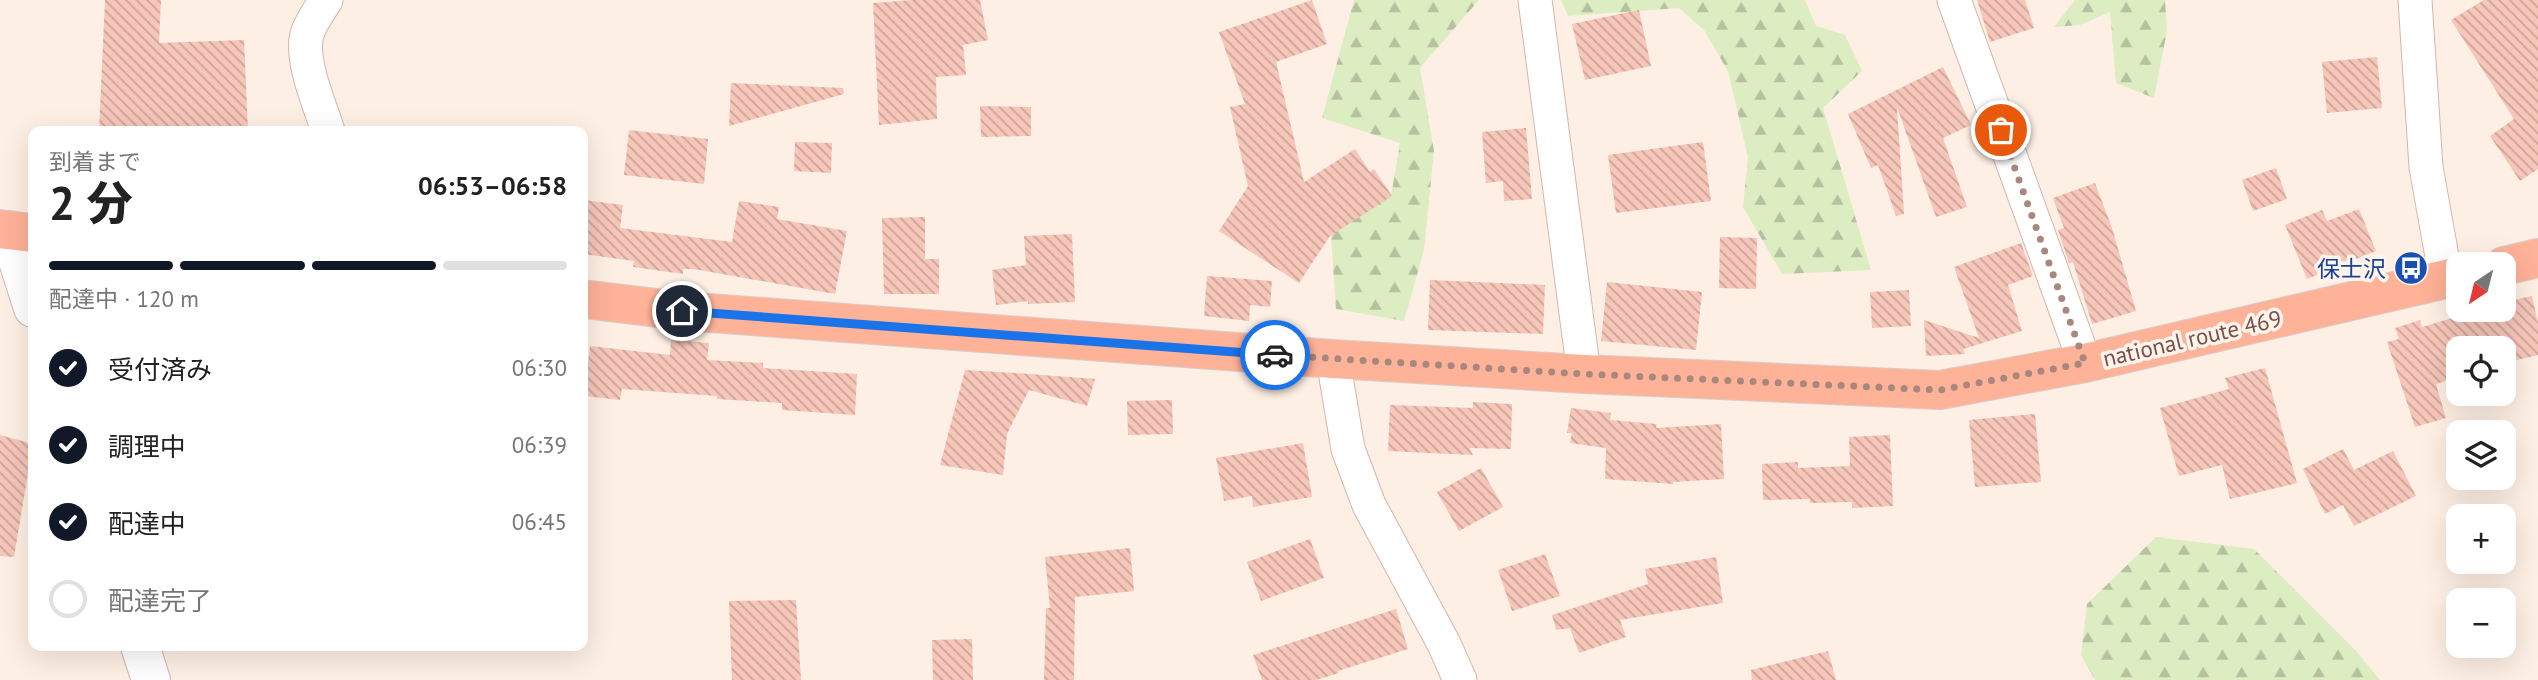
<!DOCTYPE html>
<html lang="ja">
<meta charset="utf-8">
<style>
:root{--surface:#fff;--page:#f6f6f6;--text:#222;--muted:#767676;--line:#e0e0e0;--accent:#111827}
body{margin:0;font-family:"PT Sans","Noto Sans JP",sans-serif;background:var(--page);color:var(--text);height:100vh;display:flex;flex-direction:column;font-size:26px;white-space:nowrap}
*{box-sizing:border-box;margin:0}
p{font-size:23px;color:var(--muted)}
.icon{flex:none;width:38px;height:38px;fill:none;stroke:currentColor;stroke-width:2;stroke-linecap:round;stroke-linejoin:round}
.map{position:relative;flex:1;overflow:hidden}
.sheet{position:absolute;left:28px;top:126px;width:560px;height:525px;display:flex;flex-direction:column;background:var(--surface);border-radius:14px;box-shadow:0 7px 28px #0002}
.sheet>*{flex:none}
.needle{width:46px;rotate:215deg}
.buttons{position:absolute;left:2446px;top:252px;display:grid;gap:14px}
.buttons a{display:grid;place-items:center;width:70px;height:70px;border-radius:14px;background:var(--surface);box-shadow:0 7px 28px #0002;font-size:35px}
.pin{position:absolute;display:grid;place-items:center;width:60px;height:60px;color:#fff;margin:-30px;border:4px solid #fff;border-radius:50%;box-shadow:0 2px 7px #0007}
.courier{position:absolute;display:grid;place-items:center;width:70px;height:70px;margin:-35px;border:5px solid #1a73e8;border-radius:50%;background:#fff;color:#222;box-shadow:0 2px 9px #0007}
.headline em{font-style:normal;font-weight:800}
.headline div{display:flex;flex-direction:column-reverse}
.headline{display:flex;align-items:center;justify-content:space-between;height:119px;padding:0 21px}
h1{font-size:46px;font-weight:800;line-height:52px}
.bar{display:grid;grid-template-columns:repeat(4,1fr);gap:10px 7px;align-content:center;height:84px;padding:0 21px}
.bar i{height:9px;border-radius:5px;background:var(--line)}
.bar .current{background:var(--accent)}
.bar p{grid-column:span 4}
ol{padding:0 21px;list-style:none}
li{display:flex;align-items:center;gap:21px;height:77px}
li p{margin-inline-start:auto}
li .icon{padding:7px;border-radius:50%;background:var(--accent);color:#fff;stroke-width:4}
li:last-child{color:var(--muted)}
li i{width:38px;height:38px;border:4px solid var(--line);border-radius:50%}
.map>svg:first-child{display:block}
.forest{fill:url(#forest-firs)}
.building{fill:url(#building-back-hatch)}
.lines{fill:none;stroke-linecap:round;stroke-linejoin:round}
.minor-casing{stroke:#d3b6ac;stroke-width:35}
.tertiary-casing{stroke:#d3b6ac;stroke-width:40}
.trunk-casing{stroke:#d9cecb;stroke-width:40}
.minor{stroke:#fff;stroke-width:33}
.tertiary{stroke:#fff;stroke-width:38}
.trunk{stroke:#feb298;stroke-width:38}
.done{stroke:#a8877e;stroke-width:7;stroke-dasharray:0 12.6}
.route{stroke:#1a73e8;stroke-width:9}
.labels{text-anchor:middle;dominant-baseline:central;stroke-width:7;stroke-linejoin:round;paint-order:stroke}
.transit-label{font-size:23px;fill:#164399;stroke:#fff4ec;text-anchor:end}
.street-label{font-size:23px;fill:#794f47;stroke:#fff4ec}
</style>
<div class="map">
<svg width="2538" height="680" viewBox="0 0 2538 680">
<defs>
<pattern id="forest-firs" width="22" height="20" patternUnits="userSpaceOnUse" patternTransform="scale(1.75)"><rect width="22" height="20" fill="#dbedc1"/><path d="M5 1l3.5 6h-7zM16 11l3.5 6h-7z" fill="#b6c29f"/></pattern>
<pattern id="building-back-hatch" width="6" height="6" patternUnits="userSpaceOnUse" patternTransform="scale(1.75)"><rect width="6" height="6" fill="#f6c6b9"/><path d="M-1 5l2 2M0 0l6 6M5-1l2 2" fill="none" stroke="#cca398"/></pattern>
</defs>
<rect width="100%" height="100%" fill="#feefe4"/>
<g class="forest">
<polygon points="1354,0 1479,0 1420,68 1434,151 1424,250 1404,321 1336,309 1331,235 1391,196 1400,143 1322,118"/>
<polygon points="1561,0 1805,0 1816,26 1845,35 1862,71 1823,108 1871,270 1782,274 1743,207 1748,157 1728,71 1704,30 1679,8 1568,16"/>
<polygon points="2075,0 2165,0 2167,31 2154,98 2116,83 2110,12 2080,25 2054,27"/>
<polygon points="2156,537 2254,549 2356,651 2380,680 2095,680 2081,655 2087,604"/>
</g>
<g class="building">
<polygon points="105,0 161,0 159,43 244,40 248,131 99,131"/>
<polygon points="912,0 980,0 988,40 963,45 966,75 936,77 937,119 879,125 873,3"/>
<polygon points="1312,0 1327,44 1276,62 1304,182 1355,149 1370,172 1374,169 1392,196 1330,236 1299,283 1219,231 1248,186 1230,107 1245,104 1219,32"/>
<polygon points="1977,0 2025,0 2034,28 1990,42"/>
<polygon points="2484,0 2538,0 2538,169 2520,181 2490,136 2514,119 2451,20"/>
<polygon points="1639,10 1651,66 1585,80 1572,24"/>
<polygon points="2377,57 2382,108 2327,113 2322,62"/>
<polygon points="1943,67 1971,125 1943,138 1967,207 1936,217 1897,107 1904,214 1896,216 1878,165 1871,168 1848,114"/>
<polygon points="731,83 843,88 844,94 729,126"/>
<polygon points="980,106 1031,107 1031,136 981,137"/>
<polygon points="1526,128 1532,199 1504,201 1503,181 1486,183 1482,132"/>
<polygon points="629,130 708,139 704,184 624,175"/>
<polygon points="795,142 832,143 831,173 794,171"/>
<polygon points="1703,142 1711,201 1616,213 1608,155"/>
<polygon points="2276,168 2287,199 2253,211 2242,180"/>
<polygon points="2095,183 2112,228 2136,311 2092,324 2073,262 2069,263 2058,230 2064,228 2053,198"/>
<polygon points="583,200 623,205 620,228 732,242 739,201 779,207 777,219 847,231 835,294 694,269 683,269 683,274 633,267 634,261 583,254"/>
<polygon points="2359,209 2376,251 2307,279 2285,225 2322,210 2327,221"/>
<polygon points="925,217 925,259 939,259 939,294 884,294 882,218"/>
<polygon points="1072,234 1075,302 1028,304 1028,301 996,305 992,270 1026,265 1024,236"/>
<polygon points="1720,237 1757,238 1756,289 1719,288"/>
<polygon points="2021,243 2033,276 2008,285 2022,331 1963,349 1965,354 1926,356 1924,320 1979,338 1954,267"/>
<polygon points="1207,276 1272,281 1270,307 1250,305 1249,321 1204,316"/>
<polygon points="1430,280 1545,285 1543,334 1428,330"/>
<polygon points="1607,282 1702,292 1696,350 1601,341"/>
<polygon points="1909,290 1911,326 1872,328 1870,292"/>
<polygon points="2532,296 2538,323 2538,355 2504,363 2504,348 2459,348 2459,377 2436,384 2446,418 2415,427 2387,342 2399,339 2395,328 2420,320 2422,327 2479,310 2504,310 2504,302"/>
<polygon points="671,340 709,343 707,360 763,363 763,368 857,374 855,415 782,410 782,403 717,399 717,396 622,389 620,400 584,396 590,346 670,355"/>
<polygon points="2265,368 2297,483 2230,499 2222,465 2179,476 2160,408 2229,389 2225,378"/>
<polygon points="965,370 1016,373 1095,379 1087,406 1029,390 1007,434 1003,475 940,465"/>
<polygon points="1172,400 1173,434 1128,435 1127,401"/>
<polygon points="1473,402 1512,404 1511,449 1469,448 1473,455 1388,451 1390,405 1473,408"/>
<polygon points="1571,408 1611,413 1610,420 1657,424 1656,428 1721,424 1724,479 1673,482 1673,484 1605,479 1606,448 1570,443 1572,433 1567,433"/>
<polygon points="2035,414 2041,482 1975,487 1969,420"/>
<polygon points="0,435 33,444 14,557 0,556"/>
<polygon points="1890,435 1893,506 1852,508 1852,502 1810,503 1810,499 1763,500 1762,464 1798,462 1798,468 1850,466 1849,437"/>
<polygon points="1303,443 1312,497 1253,507 1252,496 1224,501 1216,458"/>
<polygon points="2343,449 2354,470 2393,451 2416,496 2354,526 2343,505 2325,514 2303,469"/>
<polygon points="1481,468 1503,507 1459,531 1437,492"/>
<polygon points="1310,539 1324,578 1261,601 1247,562"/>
<polygon points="1130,548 1134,591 1075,597 1074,680 1044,680 1046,608 1050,608 1045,557"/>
<polygon points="1545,554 1560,596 1512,611 1498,570"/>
<polygon points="1716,557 1723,603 1620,620 1626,637 1579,653 1570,628 1556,630 1552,615 1648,584 1645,569"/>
<polygon points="796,600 801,680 732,680 729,601"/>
<polygon points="1396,609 1408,649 1338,671 1339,673 1316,680 1262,680 1253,655"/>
<polygon points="972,639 973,680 933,680 932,640"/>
<polygon points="1828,651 1836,680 1752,680 1751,670"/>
</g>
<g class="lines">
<g class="minor-casing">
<g id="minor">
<path d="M326,0C319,11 311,22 307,34C300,61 320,105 328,131"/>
<polyline points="1535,0 1584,374"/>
<polyline points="1954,0 2085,363"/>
<polyline points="2415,0 2426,167 2446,279"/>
<polyline points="1333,359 1348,449 1369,505 1444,644 1460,680"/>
</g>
</g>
<g class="tertiary-casing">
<g id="tertiary">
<polyline points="8,230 33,308"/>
<polyline points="140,646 151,680"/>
</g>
</g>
<g class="trunk-casing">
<g id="trunk">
<polyline points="0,229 33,233"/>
<polyline points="2504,266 2538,258"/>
<polyline points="583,299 682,311 1333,359 1584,374 1940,390 2085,363 2459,276"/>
</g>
</g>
<use href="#minor" class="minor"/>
<use href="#tertiary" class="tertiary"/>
<use href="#trunk" class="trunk"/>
</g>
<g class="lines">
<polyline class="done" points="1275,355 1584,374 1940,390 2085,363 2001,130"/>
<polyline class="route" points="682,311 1275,355"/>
</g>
<defs>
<g id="bus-disc" transform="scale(1.75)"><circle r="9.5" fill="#1a4fb4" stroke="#fff4ec"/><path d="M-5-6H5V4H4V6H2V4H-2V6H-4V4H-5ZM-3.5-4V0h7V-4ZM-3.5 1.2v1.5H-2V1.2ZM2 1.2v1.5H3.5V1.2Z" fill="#fff"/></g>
</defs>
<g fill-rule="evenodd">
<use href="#bus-disc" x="2411" y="268"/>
</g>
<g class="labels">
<g class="transit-label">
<text x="2386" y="268">保士沢</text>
</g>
<g class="street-label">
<text transform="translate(2192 338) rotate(-13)">national route 469</text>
</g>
</g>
</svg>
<div class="buttons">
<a><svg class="needle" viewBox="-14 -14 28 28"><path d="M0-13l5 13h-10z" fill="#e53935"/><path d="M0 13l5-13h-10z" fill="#767676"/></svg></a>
<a><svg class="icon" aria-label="locate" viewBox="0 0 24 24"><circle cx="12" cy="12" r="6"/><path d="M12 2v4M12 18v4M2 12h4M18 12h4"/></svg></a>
<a><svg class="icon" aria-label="layers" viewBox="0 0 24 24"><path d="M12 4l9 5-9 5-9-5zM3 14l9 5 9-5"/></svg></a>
<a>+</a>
<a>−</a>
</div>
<div class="pin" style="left:2001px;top:130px;background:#ea580c"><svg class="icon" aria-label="bag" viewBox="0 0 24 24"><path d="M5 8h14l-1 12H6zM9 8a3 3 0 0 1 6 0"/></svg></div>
<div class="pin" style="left:682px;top:311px;background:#1f2937"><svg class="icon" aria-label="home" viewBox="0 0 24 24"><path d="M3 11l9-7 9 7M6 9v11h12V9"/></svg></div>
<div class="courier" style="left:1275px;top:355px"><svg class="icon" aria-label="car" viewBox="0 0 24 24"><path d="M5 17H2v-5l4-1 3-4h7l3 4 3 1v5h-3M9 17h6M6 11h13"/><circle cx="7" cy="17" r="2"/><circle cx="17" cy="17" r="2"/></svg></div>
<section class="sheet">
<div class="headline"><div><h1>2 分</h1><p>到着まで</p></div><em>06:53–06:58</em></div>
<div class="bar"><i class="current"></i><i class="current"></i><i class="current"></i><i></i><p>配達中 · 120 m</p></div>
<ol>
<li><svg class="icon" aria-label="check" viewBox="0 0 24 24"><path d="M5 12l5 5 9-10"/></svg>受付済み<p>06:30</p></li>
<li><svg class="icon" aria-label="check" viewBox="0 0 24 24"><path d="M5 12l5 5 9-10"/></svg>調理中<p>06:39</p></li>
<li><svg class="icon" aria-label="check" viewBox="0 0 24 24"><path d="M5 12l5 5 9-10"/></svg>配達中<p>06:45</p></li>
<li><i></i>配達完了</li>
</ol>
</section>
</div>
